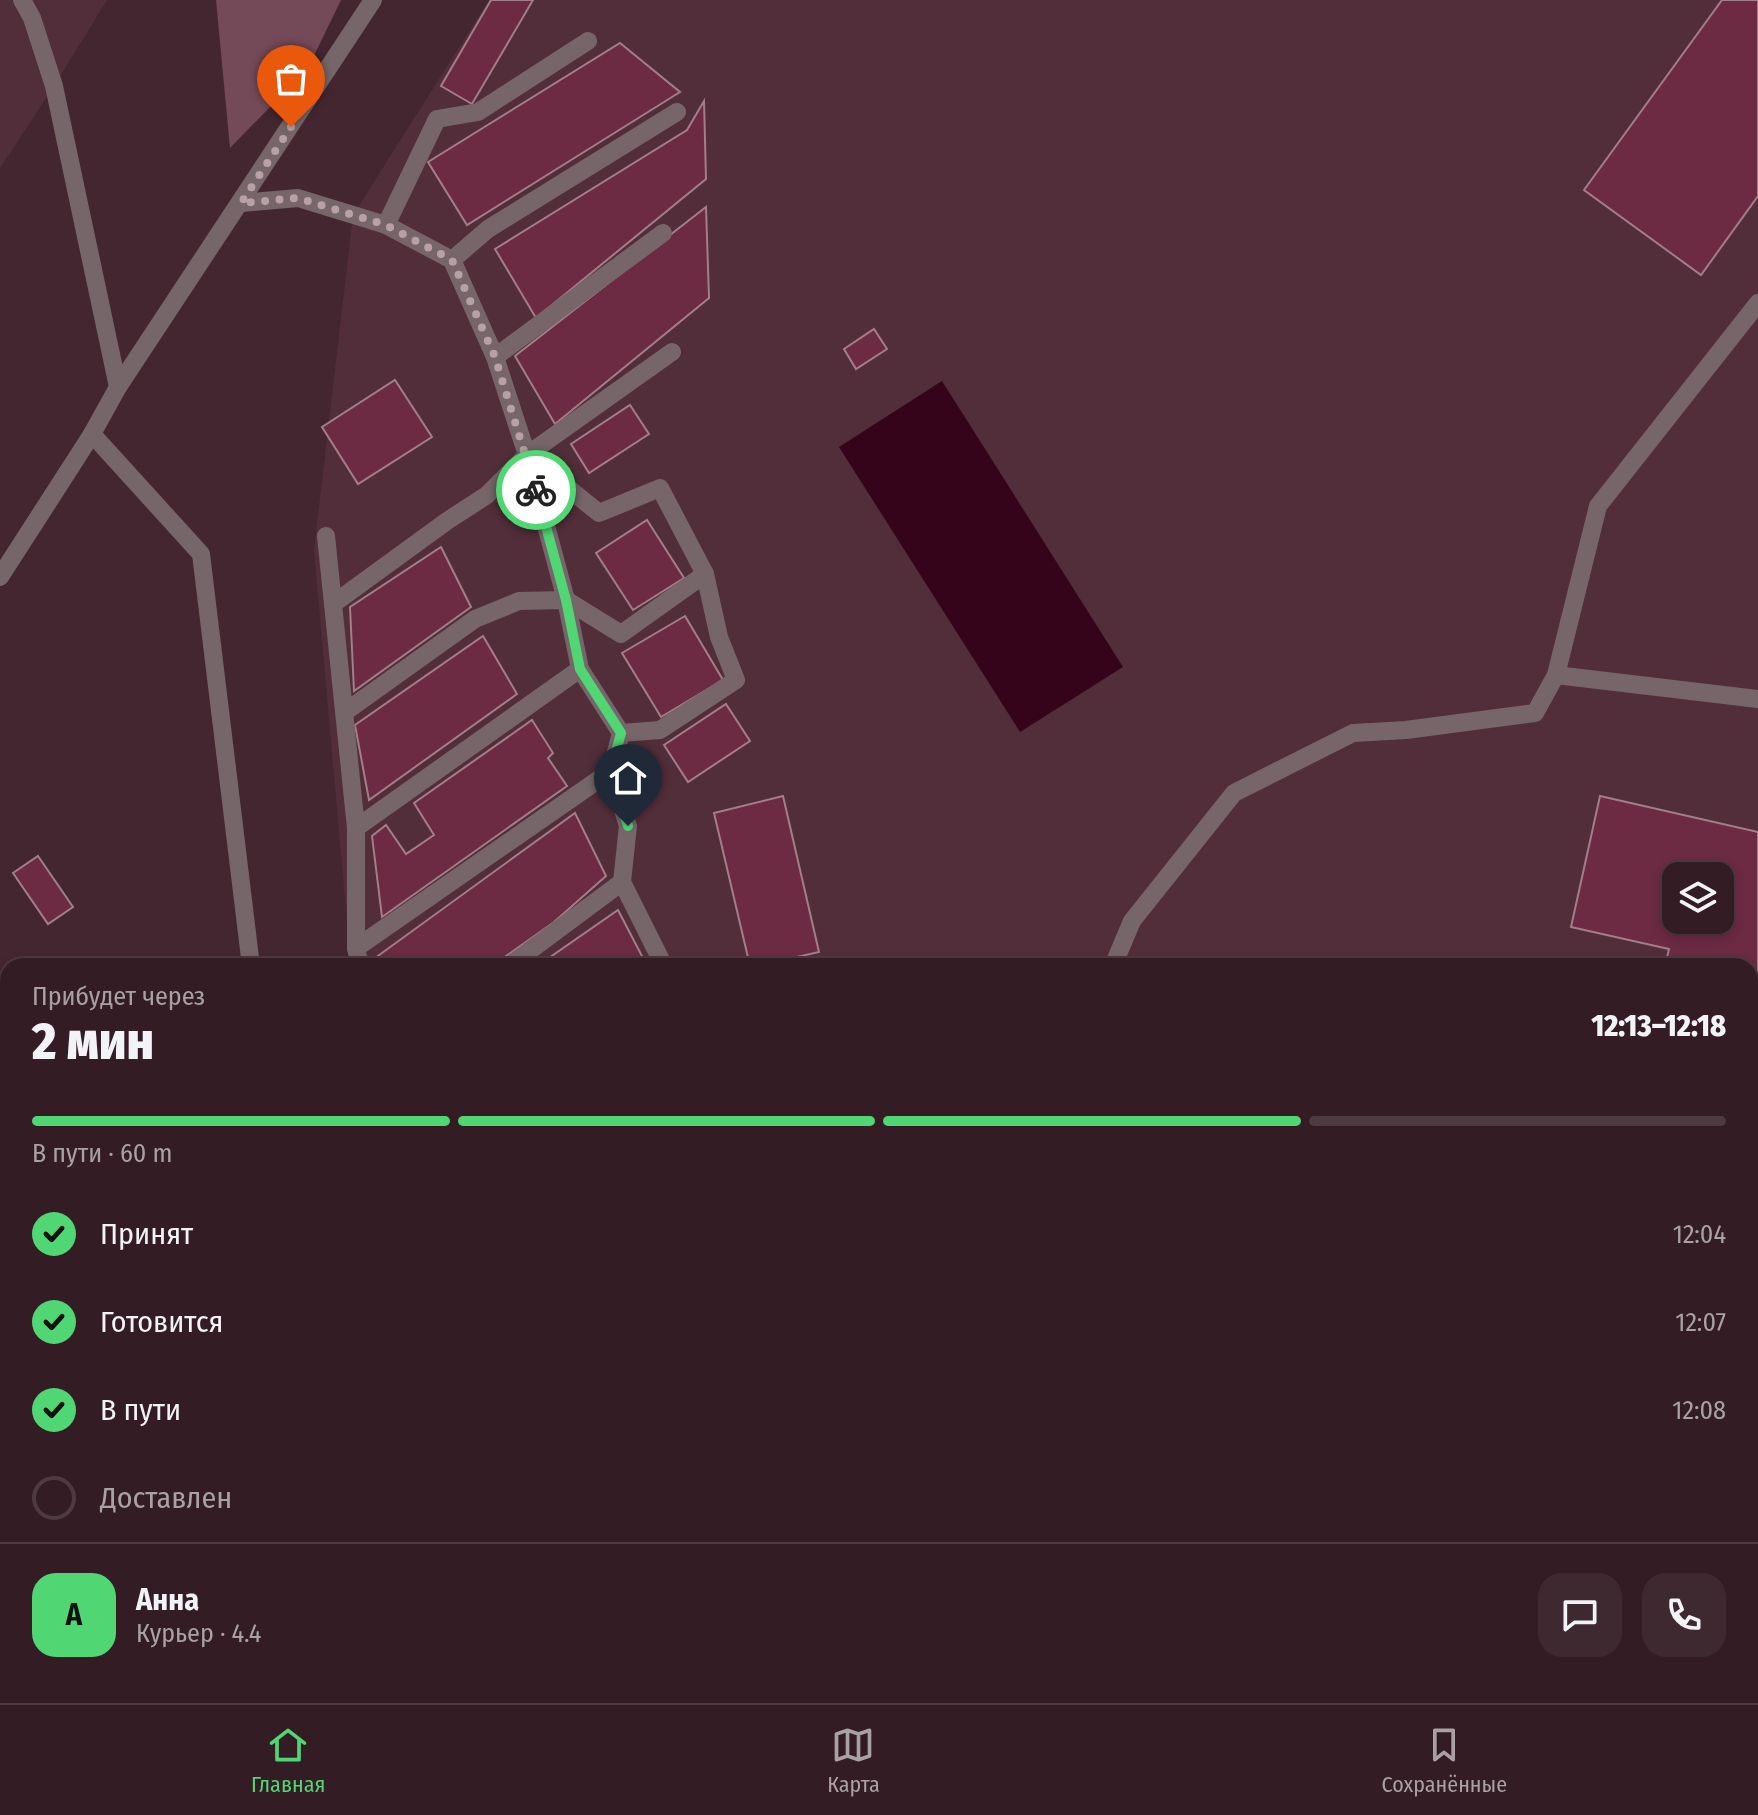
<!DOCTYPE html>
<html lang="ru">
<meta charset="utf-8">
<style>
:root{--surface:#331c24;--page:#3e2931;--text:#f1f3f6;--muted:#a9a1a6;--line:#4e3a41;--accent:#51d674}
body{margin:0;font-family:"Fira Sans Condensed",sans-serif;background:var(--page);color:var(--text);height:100vh;display:flex;flex-direction:column;font-size:30px;white-space:nowrap}
*{box-sizing:border-box;margin:0}
p{font-size:26px;color:var(--muted)}
.icon{flex:none;width:44px;height:44px;fill:none;stroke:currentColor;stroke-width:2;stroke-linecap:round;stroke-linejoin:round}
.map{position:relative;flex:1;overflow:hidden}
.details{position:absolute;left:0px;top:958px;width:1758px;height:746px;display:flex;flex-direction:column;background:var(--surface);border-radius:24px 24px 0 0;box-shadow:0 4px 12px #0003,0 0 0 2px var(--line)}
.details>*{flex:none}
.fabs{position:absolute;left:1662px;top:862px;display:grid;gap:16px}
.fabs a{display:grid;place-items:center;width:72px;height:72px;border-radius:16px;background:var(--surface);box-shadow:0 4px 12px #0003,0 0 0 2px var(--line);font-size:40px}
.pin{position:absolute;display:grid;place-items:center;width:68px;height:68px;color:#fff;margin:-82px -34px;border-radius:50% 50% 50% 0;rotate:-45deg;box-shadow:0 0 8px #0007}
.pin .icon{rotate:45deg}
.courier{position:absolute;display:grid;place-items:center;width:80px;height:80px;margin:-40px;border:6px solid #51d674;border-radius:50%;background:#fff;color:#222;box-shadow:0 2px 10px #0007}
.headline em{font-style:normal;font-weight:800}
.headline div{display:flex;flex-direction:column-reverse}
.headline{display:flex;align-items:center;justify-content:space-between;height:136px;padding:0 32px}
h1{font-size:52px;font-weight:800;line-height:60px}
.bar{display:grid;grid-template-columns:repeat(4,1fr);gap:12px 8px;align-content:center;height:96px;padding:0 32px}
.bar i{height:10px;border-radius:6px;background:var(--line)}
.bar .on{background:var(--accent)}
.bar p{grid-column:span 4}
.line{display:flex;align-items:center;gap:20px;padding:0 32px;border-top:2px solid var(--line)}
.line div{flex:1}
.round{display:grid;place-items:center;flex:none;width:84px;height:84px;border-radius:24px;background:var(--page)}
ol{padding:0 32px;list-style:none}
li{display:flex;align-items:center;gap:24px;height:88px}
li p{margin-inline-start:auto}
li .icon{padding:8px;border-radius:50%;background:var(--accent);color:#111;stroke-width:4}
li:last-child{color:var(--muted)}
li i{width:44px;height:44px;border:4px solid var(--line);border-radius:50%}
.tab-bar{display:flex;justify-content:space-around;align-items:center;height:112px;border-top:2px solid var(--line);background:var(--surface);font-size:22px;color:var(--muted)}
.tab-bar a{display:grid;justify-items:center;gap:4px}
.tab-bar .on{color:var(--accent)}
.map>svg:first-child{display:block}
.built{fill:#522e3a;fill-rule:evenodd}
.green{fill:#754a58}
.water{fill:#35041a}
.building{fill:#6c2a43;stroke:#a27e89;stroke-width:2;fill-rule:evenodd}
.lines{fill:none;stroke-linecap:round;stroke-linejoin:round}
.lane{stroke:#76666a;stroke-width:18}
.done{stroke:#b7a0a6;stroke-width:8;stroke-dasharray:0 14.4}
.route{stroke:#51d674;stroke-width:10}
</style>
<div class="map">
<svg width="1758" height="1703" viewBox="0 0 1758 1703">
<rect width="100%" height="100%" fill="#442630"/>
<g class="built">
<polygon points="0,0 107,0 54,86 0,168"/>
<path d="M489,0H1758V1703H138L133,1696H1750V966H351L314,550L353,215ZM1676,876H1720V920H1676Z"/>
</g>
<g class="green">
<polygon points="216,0 341,0 308,68 230,148"/>
<polygon points="8,1568 8,1696 131,1696 137,1703 0,1703 0,1578"/>
</g>
<polygon class="water" points="942,381 1123,667 1020,732 839,447"/>
<g class="building">
<polygon points="491,0 533,0 472,104 441,86"/>
<polygon points="1722,0 1758,0 1758,196 1701,275 1584,190"/>
<polygon points="620,43 680,92 467,225 428,162"/>
<polygon points="704,101 706,179 536,318 495,249 687,130"/>
<polygon points="706,207 709,298 555,424 515,356"/>
<polygon points="874,329 887,349 856,369 844,349"/>
<polygon points="395,380 432,437 358,484 322,427"/>
<polygon points="630,405 649,434 589,473 571,444"/>
<polygon points="647,520 684,578 633,610 596,553"/>
<polygon points="441,547 471,607 354,691 350,607"/>
<polygon points="685,616 723,680 661,717 622,653"/>
<polygon points="483,636 517,694 369,800 355,725"/>
<polygon points="726,704 750,741 688,782 664,745"/>
<polygon points="532,720 553,753 548,758 567,786 382,917 372,836 386,825 406,854 434,835 414,803"/>
<polygon points="783,796 819,952 757,966 750,966 714,813"/>
<path d="M1600,796L1758,832V1517L1750,1553V966H1665L1669,949L1571,927ZM1676,876H1720V920H1676Z"/>
<polygon points="575,813 606,876 554,922 492,966 378,966 375,958"/>
<polygon points="38,856 73,907 48,924 13,873"/>
<polygon points="618,910 643,958 644,966 541,966 546,960"/>
<polygon points="0,1362 8,1373 8,1486 0,1474"/>
<polygon points="1750,1612 1758,1614 1758,1703 1545,1703 1514,1696 1750,1696"/>
<polygon points="154,1696 187,1696 192,1703 159,1703"/>
</g>
<g class="lines">
<g class="lane">
<polyline points="22,0 32,18 54,86 118,387"/>
<polyline points="241,203 298,198 386,225 452,260 495,357 527,455 566,600 580,669 621,733 611,771 628,826 622,882 664,966"/>
<polyline points="386,225 437,119 478,112 588,41"/>
<polyline points="452,260 488,229 677,112"/>
<polyline points="495,357 663,233"/>
<polyline points="92,434 201,554 251,966"/>
<polyline points="527,455 599,513 660,488 705,574 719,637 736,680 660,730 621,733"/>
<polyline points="326,536 356,828 356,948 360,966"/>
<polyline points="0,577 92,434 118,387 373,0"/>
<polyline points="333,604 447,521 487,495 527,455 672,352"/>
<polyline points="1556,675 1758,699"/>
<polyline points="345,712 475,619 519,601 566,600 621,634 705,574"/>
<polyline points="356,828 580,669"/>
<polyline points="356,948 611,771"/>
<polyline points="509,966 622,882"/>
<polyline points="1113,966 1132,921 1234,793 1353,733 1406,730 1535,713 1556,675 1598,506 1758,303"/>
<polyline points="0,1146 8,1140"/>
<polyline points="0,1256 8,1266"/>
<polyline points="243,1696 248,1703"/>
<polyline points="424,1696 425,1703"/>
<polyline points="608,1703 609,1696"/>
<polyline points="946,1703 947,1696"/>
</g>
</g>
<g class="lines">
<polyline class="done" points="291,127 241,203 298,198 386,225 452,260 495,357 536,490"/>
<polyline class="route" points="536,490 566,600 580,669 621,733 611,771 628,826"/>
</g>
</svg>
<div class="fabs">
<a><svg class="icon" aria-label="layers" viewBox="0 0 24 24"><path d="M12 4l9 5-9 5-9-5zM3 14l9 5 9-5"/></svg></a>
</div>
<div class="pin" style="left:291px;top:127px;background:#ea580c"><svg class="icon" aria-label="bag" viewBox="0 0 24 24"><path d="M5 8h14l-1 12H6zM9 8a3 3 0 0 1 6 0"/></svg></div>
<div class="pin" style="left:628px;top:826px;background:#1f2937"><svg class="icon" aria-label="home" viewBox="0 0 24 24"><path d="M3 11l9-7 9 7M6 9v11h12V9"/></svg></div>
<div class="courier" style="left:536px;top:490px"><svg class="icon" aria-label="bike" viewBox="0 0 24 24"><circle cx="6" cy="16" r="4"/><circle cx="18" cy="16" r="4"/><path d="M6 16l4-8h5l3 8M10 8l3 8H6M13 5h3"/></svg></div>
<section class="details">
<div class="headline"><div><h1>2 мин</h1><p>Прибудет через</p></div><em>12:13–12:18</em></div>
<div class="bar"><i class="on"></i><i class="on"></i><i class="on"></i><i></i><p>В пути · 60 m</p></div>
<ol>
<li><svg class="icon" aria-label="check" viewBox="0 0 24 24"><path d="M5 12l5 5 9-10"/></svg>Принят<p>12:04</p></li>
<li><svg class="icon" aria-label="check" viewBox="0 0 24 24"><path d="M5 12l5 5 9-10"/></svg>Готовится<p>12:07</p></li>
<li><svg class="icon" aria-label="check" viewBox="0 0 24 24"><path d="M5 12l5 5 9-10"/></svg>В пути<p>12:08</p></li>
<li><i></i>Доставлен</li>
</ol>
<div class="line" style="height:144px"><b class="round" style="background:var(--accent);color:#111">А</b><div><b>Анна</b><p>Курьер · 4.4</p></div><a class="round"><svg class="icon" aria-label="chat" viewBox="0 0 24 24"><path d="M4 5h16v11H9l-5 4z"/></svg></a><a class="round"><svg class="icon" aria-label="phone" viewBox="0 0 24 24"><path d="M5 4h4l2 5-3 2q2 4 5 5l2-3 5 2v4C11 20 4 13 5 4z"/></svg></a></div>
</section>
</div>
<nav class="tab-bar">
<a class="on"><svg class="icon" aria-label="home" viewBox="0 0 24 24"><path d="M3 11l9-7 9 7M6 9v11h12V9"/></svg>Главная</a>
<a><svg class="icon" aria-label="map" viewBox="0 0 24 24"><path d="M3 6l6-2 6 2 6-2v14l-6 2-6-2-6 2zM9 4v14M15 6v14"/></svg>Карта</a>
<a><svg class="icon" aria-label="saved" viewBox="0 0 24 24"><path d="M7 4h10v16l-5-4-5 4z"/></svg>Сохранённые</a>
</nav>
